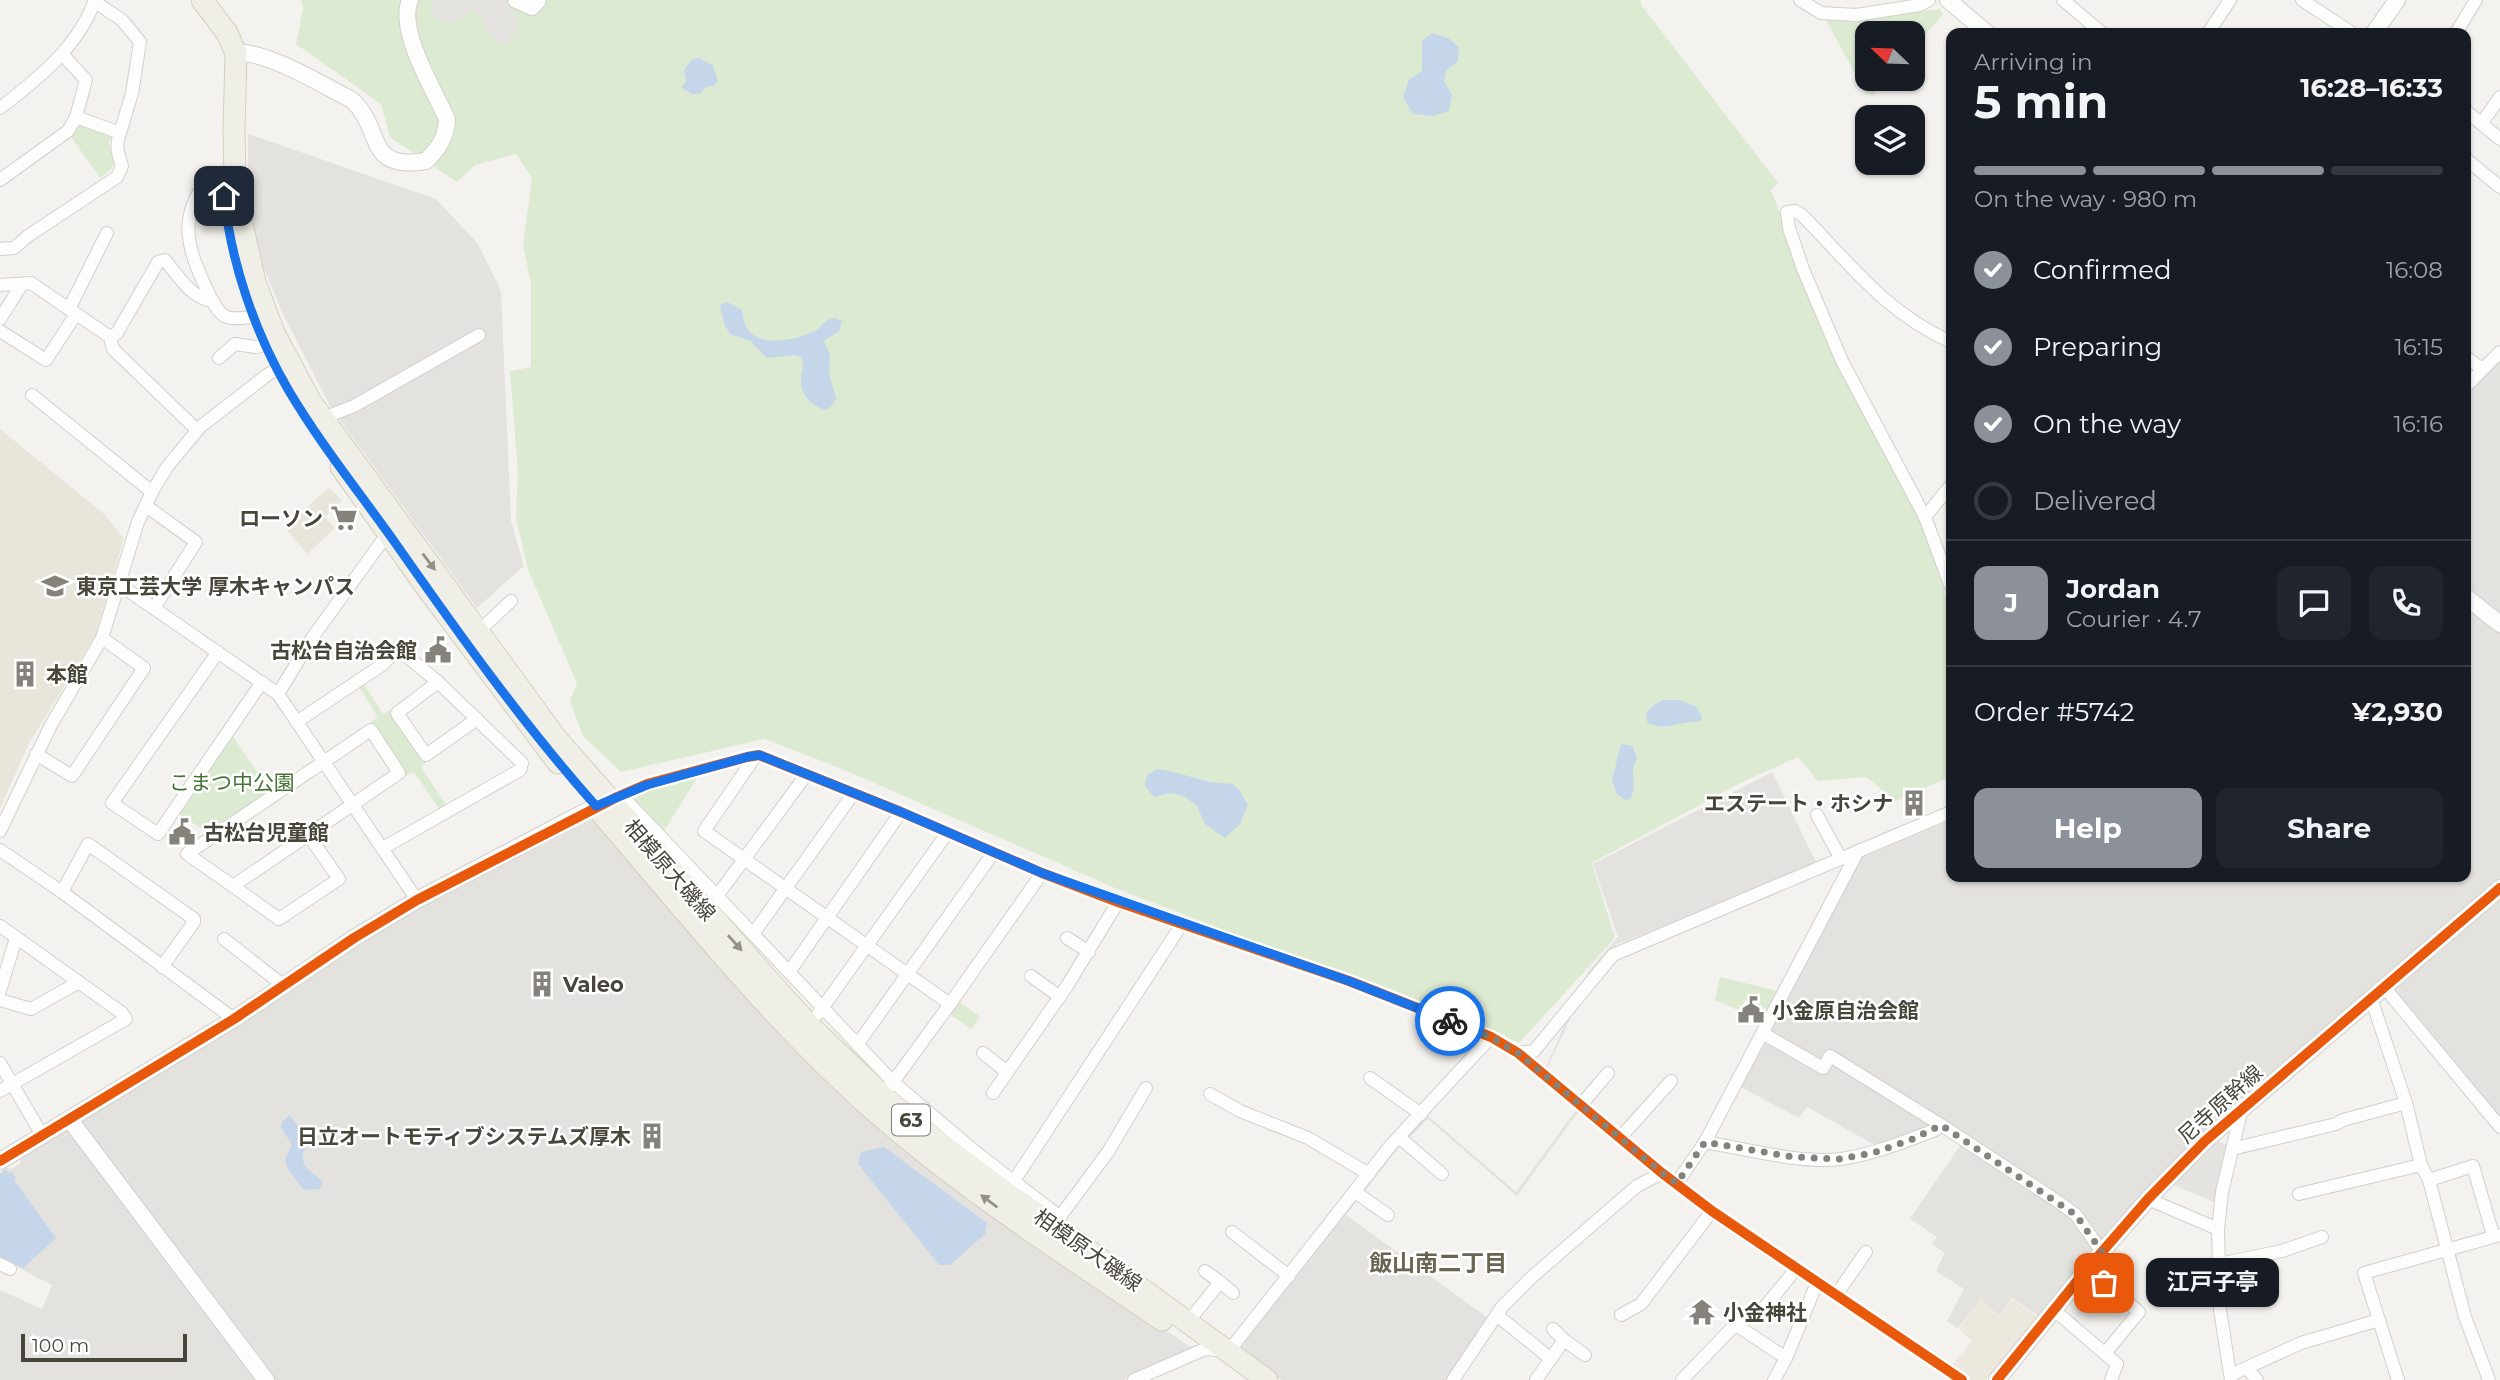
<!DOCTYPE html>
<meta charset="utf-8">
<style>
:root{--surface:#171b24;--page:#20242c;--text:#f1f3f6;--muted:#9ea1a6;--line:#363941;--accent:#8c9099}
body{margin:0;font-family:Montserrat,"Noto Sans JP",sans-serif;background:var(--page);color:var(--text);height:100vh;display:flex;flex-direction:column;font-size:26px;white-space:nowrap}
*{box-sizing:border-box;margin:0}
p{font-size:23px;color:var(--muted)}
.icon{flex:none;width:38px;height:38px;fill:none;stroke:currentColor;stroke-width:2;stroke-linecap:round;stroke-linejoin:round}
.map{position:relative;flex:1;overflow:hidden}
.side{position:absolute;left:1946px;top:28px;width:525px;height:854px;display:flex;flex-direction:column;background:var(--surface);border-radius:14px;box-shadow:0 2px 5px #0004}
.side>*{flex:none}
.needle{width:46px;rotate:293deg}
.buttons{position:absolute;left:1855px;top:21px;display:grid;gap:14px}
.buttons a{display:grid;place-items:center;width:70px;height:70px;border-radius:14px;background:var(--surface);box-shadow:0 2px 5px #0004;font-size:35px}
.scale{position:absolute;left:21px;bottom:18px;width:166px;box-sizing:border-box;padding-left:7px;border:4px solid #48453b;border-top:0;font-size:19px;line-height:24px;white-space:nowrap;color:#48453b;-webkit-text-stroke:5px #fff;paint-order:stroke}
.pin{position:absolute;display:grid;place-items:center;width:60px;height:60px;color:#fff;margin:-30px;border-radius:14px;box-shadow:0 4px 10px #0006}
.courier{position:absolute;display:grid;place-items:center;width:70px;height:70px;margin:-35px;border:5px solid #1a73e8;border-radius:50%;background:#fff;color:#222;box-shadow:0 2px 9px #0007}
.bubble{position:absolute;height:49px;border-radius:14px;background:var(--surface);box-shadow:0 2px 5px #0004;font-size:23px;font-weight:700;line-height:49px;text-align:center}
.headline em{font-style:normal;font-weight:700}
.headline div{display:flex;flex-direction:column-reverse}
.headline{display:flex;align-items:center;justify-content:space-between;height:119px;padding:0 28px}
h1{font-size:46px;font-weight:700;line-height:52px}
.bar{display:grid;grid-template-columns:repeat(4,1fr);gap:10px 7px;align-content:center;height:84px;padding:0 28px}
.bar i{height:9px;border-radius:5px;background:var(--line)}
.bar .on{background:var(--accent)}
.bar p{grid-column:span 4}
.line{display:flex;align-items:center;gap:18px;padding:0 28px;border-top:2px solid var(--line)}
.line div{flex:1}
.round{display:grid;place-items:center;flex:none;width:74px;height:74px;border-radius:14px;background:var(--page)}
ol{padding:0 28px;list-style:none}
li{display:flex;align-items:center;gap:21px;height:77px}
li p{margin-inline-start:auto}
li .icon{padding:7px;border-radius:50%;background:var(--accent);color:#fff;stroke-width:4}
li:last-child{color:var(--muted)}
li i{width:38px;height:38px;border:4px solid var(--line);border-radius:50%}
.cta{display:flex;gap:14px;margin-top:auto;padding:14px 28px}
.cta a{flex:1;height:80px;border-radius:14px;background:var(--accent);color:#fff;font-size:28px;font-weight:700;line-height:80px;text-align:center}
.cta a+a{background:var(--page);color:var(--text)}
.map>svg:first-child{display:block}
.commercial{fill:#ece8dd}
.industrial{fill:#e4e2de}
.education{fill:#e8e6db}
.green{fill:#ddead2}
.parking{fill:#e4e3df}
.water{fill:#c5d6ea}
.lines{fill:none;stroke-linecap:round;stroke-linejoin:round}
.minor-casing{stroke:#d1d0cc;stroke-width:14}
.tertiary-casing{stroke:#d1d0cc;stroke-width:18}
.primary-casing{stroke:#d3cfbe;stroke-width:23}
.minor{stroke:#fdfdfc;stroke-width:12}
.tertiary{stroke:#fdfdfc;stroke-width:16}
.primary{stroke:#f0efe7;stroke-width:21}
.cycleway-casing{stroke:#fff;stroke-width:15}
.cycleway{stroke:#e8590c;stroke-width:10}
.oneway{fill:#949288}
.done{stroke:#84827a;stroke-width:7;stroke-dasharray:0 12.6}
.route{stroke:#1a73e8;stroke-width:9}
.labels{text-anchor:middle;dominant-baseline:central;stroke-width:5;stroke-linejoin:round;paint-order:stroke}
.shield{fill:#fff;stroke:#7f7d76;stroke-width:2}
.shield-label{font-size:19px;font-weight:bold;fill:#48453b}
.poi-label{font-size:21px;font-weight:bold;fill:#48453b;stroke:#fff;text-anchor:start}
.park-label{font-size:21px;fill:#437434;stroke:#fff}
.street-label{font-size:21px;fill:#48453b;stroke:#fff}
.neighbourhood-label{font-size:23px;font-weight:bold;fill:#6a6453;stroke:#fff}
</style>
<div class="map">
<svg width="2500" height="1380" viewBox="0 0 2500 1380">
<rect width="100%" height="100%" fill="#f3f2ee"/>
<polygon class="commercial" points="1981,1299 1999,1317 2012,1299 2039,1319 1986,1380 1971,1380 1951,1367 1972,1341 1959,1329"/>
<g class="industrial">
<polygon points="248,134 436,199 478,244 501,291 511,521 524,566 477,608 342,423 329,404 281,310 256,248 248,192"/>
<polygon points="2500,358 2500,1124 2381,982 2198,1137 2041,1318 2012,1298 1999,1316 1981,1299 1958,1328 1947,1321 1964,1289 1936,1271 1945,1253 1932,1244 1937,1237 1910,1219 1966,1137 1927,1129 1878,1147 1807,1107 1799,1118 1737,1085 1858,862 1817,868 1617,944 1591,973 1546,1071 1586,1101 1517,1196 1428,1119 1396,1151 1346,1215 1492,1321 1449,1380 1282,1380 1240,1350 1184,1353 1123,1380 0,1380 0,1290 42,1309 52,1285 0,1258 0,1172 8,1167 10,1170 21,1163 20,1159 89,1114 422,906 595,813 993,1214 1189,1346 1242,1345 1395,1148 1427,1115 1516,1192 1582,1102 1544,1072 1588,972 1618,937 1593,864 1772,772 1817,864 1853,861 1951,820 1951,877 2466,877 2466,391"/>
</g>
<g class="education">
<polygon points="0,429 104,514 124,538 96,634 28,745 0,809"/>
<polygon points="329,487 342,501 325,517 335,528 307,554 285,528"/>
</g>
<g class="green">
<polygon points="301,0 1640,0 1642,6 1778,183 1771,190 1838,361 1922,519 1951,613 1951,785 1947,778 1896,801 1866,777 1818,781 1798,757 1738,784 1592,863 1615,938 1519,1043 1115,888 835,766 764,739 621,772 583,736 570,701 577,683 528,570 516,518 518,473 510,371 531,367 531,283 523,245 532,178 516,154 475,165 457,182 390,137 381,104 296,44 303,9"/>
<polygon points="1940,9 1943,14 1913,49 1913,33 1867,33 1867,79 1887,79 1873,95 1866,94 1825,18 1860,18"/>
<path d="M82,122L111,136C103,160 129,158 100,178L69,134Z"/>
<polygon points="364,684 383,714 390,710 426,763 421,767 447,806 440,810 414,772 405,776 370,723 378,717 359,687"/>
<polygon points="232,735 270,791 208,833 178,813"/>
<path d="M699,775L662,834L629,800C640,787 682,780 699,775Z"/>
<polygon points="1720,977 1778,991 1768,1011 1745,1000 1740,1011 1715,1000"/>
<polygon points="957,1000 980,1017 971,1029 948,1013"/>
</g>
<g class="parking">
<polygon points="432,0 504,0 517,17 518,24 514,36 502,46 489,34 475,10 458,22 440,22 431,12"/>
<polygon points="2217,1141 2227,1145 2216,1190 2216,1203 2174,1185"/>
</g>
<g class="water">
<polygon points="1432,33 1448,38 1459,47 1458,61 1446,71 1444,81 1452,95 1449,111 1433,116 1413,114 1403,97 1409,80 1422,71 1422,41"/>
<polygon points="700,58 713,66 718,81 714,86 706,87 700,94 691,94 681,87 686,82 684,70 692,59"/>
<path d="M727,302L742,310C743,317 744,326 749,331C764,348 802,339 818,329C822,326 825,320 831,319C836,317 837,319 842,321L839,331L824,341L830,355L829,372L836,399L831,407L825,410C811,405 801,396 801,380C801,371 805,367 801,357L795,355L767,358L750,341L730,334L724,324L720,305Z"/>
<path d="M1663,700H1679L1697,707L1702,717L1700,722C1681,720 1666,732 1648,723C1642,712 1653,705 1663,700Z"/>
<path d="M1621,744L1633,746L1637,758C1627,778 1640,781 1630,799L1625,800L1617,794L1612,780Z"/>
<path d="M1157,769L1174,772L1209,782L1233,784L1239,790L1248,805L1240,824L1225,838L1205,824L1197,806L1184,796L1171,793L1154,797L1145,786C1145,776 1149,773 1157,769Z"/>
<path d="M289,1115L308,1137C308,1145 305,1148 303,1155C301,1169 316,1173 323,1182L319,1189L307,1190L302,1188L287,1168L285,1159L292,1145L281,1127L282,1122Z"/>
<polygon points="884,1147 987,1223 985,1234 950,1265 939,1265 858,1164 861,1152"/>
<polygon points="5,1169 9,1174 12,1172 16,1178 14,1180 56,1238 23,1268 0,1257 0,1174"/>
</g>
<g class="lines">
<g class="minor-casing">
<g id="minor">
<polyline points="1800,0 1821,13 1856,15 1920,5 1929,0"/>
<polyline points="2063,0 2102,33"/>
<polyline points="2302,0 2352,33"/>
<polyline points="2208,33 2230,0"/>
<polyline points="2456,33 2476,0"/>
<path d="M0,108C38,79 78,47 95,0"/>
<polyline points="2466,111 2500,139"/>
<polyline points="76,117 120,133 132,93 140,42 122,20 95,2"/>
<polyline points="2482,123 2500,97"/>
<polyline points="2466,159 2500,187"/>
<polyline points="0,180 68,131 76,117 86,80 62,54"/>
<path d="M223,180L207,181C176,219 189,252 208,292C212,300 218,314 227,317C235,320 246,317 254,317"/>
<path d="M0,249L14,248L28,236L117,177L122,166C118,153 115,147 120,133"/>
<path d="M0,285L31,283L110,337L117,333L158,262L165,260C179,277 191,298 213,301"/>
<polyline points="69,309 107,233"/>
<polyline points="0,319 22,284"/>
<polyline points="0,331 46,360 76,314"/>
<polyline points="110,337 113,349 197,430"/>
<path d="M1951,342C1885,312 1851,265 1802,215L1795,211L1787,212L1789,228L1803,269L1842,361L1925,517L1951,587"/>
<polyline points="2466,357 2482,369"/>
<polyline points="219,358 235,344 256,347 266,345"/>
<polyline points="2466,386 2500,352"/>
<polyline points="32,395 152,492"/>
<polyline points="323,418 354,406 479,335"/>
<polyline points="146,506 196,542 154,608"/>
<polyline points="1925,517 1951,485"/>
<polyline points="120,585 278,694 417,900"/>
<polyline points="478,632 511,601"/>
<polyline points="218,652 112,803 158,834 262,682"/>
<polyline points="438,682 397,713 426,755 477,719"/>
<polyline points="278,694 312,638 388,533"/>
<polyline points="298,721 382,665 398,649 438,682 522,763 520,770 383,848"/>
<polyline points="36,754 72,776 144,668 102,638"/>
<polyline points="759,755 752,761 704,831 950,1004 1042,873"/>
<polyline points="853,794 753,934 893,1082 977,1153 1059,1216"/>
<polyline points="621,795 753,934"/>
<polyline points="606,802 647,784 747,757 759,755 901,812 1042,873 1118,902 1349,981 1491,1037 1518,1053 1662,1173 1712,1211 1962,1380"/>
<polyline points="1817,815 1841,859"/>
<polyline points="0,831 51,725 102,638 138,522 152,492 167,467 200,427 267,375 289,363"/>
<polyline points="0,850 62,892 234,1019"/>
<polyline points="233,886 187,854 371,730 399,773 233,886 279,919 339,879 309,836"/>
<polyline points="62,892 88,844 194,919 194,922 162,967"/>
<polyline points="714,900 806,775"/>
<polyline points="0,926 122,1013 126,1019 0,1091"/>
<polyline points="1067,938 1089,952"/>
<polyline points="224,939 284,986"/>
<polyline points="789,972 901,812"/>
<polyline points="1031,976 1060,997"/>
<polyline points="2384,987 2500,1127"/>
<polyline points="0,991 16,938"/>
<polyline points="2371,998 2406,1103 2421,1165 2429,1180 2465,1317 2489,1380"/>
<polyline points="0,1000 31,1009 79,982"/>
<polyline points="818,1014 948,832"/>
<polyline points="1762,1033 1823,1068 1830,1056 1941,1125 2063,1205 2076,1215 2102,1252"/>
<polyline points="857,1045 994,852"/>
<polyline points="983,1053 1007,1072"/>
<polyline points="1518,1053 1534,1051 1613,955 1951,812"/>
<polyline points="0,1063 42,1135"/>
<polyline points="1370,1078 1421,1114"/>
<polyline points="888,1089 950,1004"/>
<polyline points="993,1093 1067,986 1118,902"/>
<polyline points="1210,1094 1240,1111 1308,1138 1369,1174"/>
<polyline points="1581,1105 1608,1073"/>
<polyline points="1399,1137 1442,1174"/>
<polyline points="1620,1138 1671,1081"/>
<path d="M1705,1142C1744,1149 1803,1164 1841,1159C1874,1154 1904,1142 1935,1130L1941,1125"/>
<polyline points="2232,1149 2336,1124 2343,1120 2406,1103"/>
<polyline points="2429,1180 2473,1166 2493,1235"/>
<polyline points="1677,1183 1705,1142 1858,851"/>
<polyline points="1010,1187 1182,924"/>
<polyline points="1355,1192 1388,1215"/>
<polyline points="2299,1194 2421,1165"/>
<polyline points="2148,1199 2218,1229"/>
<polyline points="1056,1222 1108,1152 1146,1088"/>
<polyline points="1232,1232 1289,1276"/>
<polyline points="0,1264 10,1269"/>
<polyline points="2219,1264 2282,1251 2322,1237"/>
<polyline points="2087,1269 2139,1312 2106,1352"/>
<polyline points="1220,1282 1233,1293"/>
<polyline points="1836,1295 1866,1252"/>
<polyline points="2054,1310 2117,1364 2111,1380"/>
<polyline points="1621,1315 1641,1304 1712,1211"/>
<polyline points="1498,1316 1551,1359"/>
<polyline points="1188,1322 1220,1282 1205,1271"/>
<polyline points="1736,1325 1786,1358 1774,1380"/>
<polyline points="1553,1329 1564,1340"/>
<polyline points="1786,1358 1817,1283"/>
<polyline points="2247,1368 2257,1380"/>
<polyline points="2231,1375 2301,1343 2379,1320"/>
<polyline points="1134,1380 1205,1349 1229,1351 1391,1145 1491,1037"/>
<polyline points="1453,1380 1502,1307 1533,1276 1637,1186 1662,1173"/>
<polyline points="1536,1380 1564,1340 1585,1355"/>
<polyline points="1682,1380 1733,1327 1764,1308 1796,1269"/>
<polyline points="2231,1380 2220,1310 2218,1229 2222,1192 2242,1108"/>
<polyline points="2398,1380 2364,1273 2500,1235"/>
</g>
</g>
<g class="tertiary-casing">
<g id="tertiary">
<polyline points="516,0 532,7 538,0"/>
<polyline points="1948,0 1987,33"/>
<polyline points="2374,33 2397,0"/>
<path d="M236,53C266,50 324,86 352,100C384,130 364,171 426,161C439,148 446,138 447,119C434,90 397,30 410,0"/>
<polyline points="2466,597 2500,624"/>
<polyline points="70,1120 266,1380"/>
<polyline points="0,1161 234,1019 354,938 417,900 596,806"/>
<polyline points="1997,1380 2087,1269 2148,1199 2205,1141 2500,888"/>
</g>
</g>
<g class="primary-casing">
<g id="primary">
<polyline points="202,0 227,33 236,53 234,130 235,180 239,210 255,282 274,333 311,402 556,738 772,984 809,1025 883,1096 938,1142 1006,1193 1054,1225 1267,1380"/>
<polyline points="341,467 429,591 558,763"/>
<path d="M602,814C688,914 771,1019 870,1107C960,1187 1062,1252 1162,1320"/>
</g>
</g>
<use href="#minor" class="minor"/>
<use href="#tertiary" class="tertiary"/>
<use href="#primary" class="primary"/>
<g class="cycleway-casing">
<g id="cycleway">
<polyline points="0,1161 234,1019 354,938 417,900 617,797 647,784 747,757 759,755 901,812 1042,873 1118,902 1349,981 1491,1037 1518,1053 1662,1173 1712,1211 1962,1380"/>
<polyline points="1997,1380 2087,1269 2148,1199 2205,1141 2500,888"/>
</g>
</g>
<use href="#cycleway" class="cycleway"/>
</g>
<defs><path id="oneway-solid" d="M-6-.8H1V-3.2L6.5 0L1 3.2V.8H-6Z" transform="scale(1.75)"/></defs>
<g class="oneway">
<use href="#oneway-solid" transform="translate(429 562) rotate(53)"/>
<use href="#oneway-solid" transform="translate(735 943) rotate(48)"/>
<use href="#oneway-solid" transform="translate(989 1201) rotate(-143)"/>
</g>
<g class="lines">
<polyline class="done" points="1450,1021 1491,1037 1518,1053 1662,1173 1677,1183 1705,1142 1793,1157 1839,1159 1873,1153 1913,1139 1941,1125 2076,1215 2102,1252 2087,1269 2104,1283"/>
<path class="route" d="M224,196C231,263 255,333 289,391C321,445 360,493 396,544C459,634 523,724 596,806L647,785L747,757L759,755L901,812L1042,873L1349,981L1450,1021"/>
</g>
<defs>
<g id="supermarket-bare" transform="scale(2.1)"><path d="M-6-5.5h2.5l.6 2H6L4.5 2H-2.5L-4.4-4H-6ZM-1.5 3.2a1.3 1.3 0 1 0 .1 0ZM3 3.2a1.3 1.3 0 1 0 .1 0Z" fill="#84827a" stroke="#fff" stroke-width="2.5" paint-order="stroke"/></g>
<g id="university-bare" transform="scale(2.1)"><path d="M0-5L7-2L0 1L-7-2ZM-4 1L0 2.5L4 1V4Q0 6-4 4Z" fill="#84827a" stroke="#fff" stroke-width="2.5" paint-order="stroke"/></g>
<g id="civic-bare" transform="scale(2.1)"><path d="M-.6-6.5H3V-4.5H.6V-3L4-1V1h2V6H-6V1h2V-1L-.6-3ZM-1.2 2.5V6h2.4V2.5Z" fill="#84827a" stroke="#fff" stroke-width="2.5" paint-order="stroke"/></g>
<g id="building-bare" transform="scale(2.1)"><path d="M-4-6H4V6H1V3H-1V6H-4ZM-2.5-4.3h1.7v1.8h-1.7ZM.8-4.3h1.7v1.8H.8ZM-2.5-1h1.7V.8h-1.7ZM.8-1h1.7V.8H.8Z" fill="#84827a" stroke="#fff" stroke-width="2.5" paint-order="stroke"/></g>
<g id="temple-bare" transform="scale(2.1)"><path d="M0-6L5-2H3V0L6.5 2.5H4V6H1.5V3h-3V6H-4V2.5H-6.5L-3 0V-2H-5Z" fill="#84827a" stroke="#fff" stroke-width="2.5" paint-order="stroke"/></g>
</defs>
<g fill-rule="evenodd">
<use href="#supermarket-bare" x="344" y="518"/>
<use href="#university-bare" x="55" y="586"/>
<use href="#civic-bare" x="438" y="650"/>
<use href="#building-bare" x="25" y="674"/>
<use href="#building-bare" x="1914" y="803"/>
<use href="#civic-bare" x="182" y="832"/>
<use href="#building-bare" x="542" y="984"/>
<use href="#civic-bare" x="1751" y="1010"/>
<use href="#building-bare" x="652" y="1136"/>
<use href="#temple-bare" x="1702" y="1312"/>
</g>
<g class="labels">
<rect class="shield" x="892" y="1104.5" width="38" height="31" rx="5"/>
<g class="shield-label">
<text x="911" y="1120">63</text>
</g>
<g class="poi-label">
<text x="323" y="518" text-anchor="end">ローソン</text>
<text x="76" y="586">東京工芸大学 厚木キャンパス</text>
<text x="417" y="650" text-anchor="end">古松台自治会館</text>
<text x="46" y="674">本館</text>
<text x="1893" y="803" text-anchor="end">エステート・ホシナ</text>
<text x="203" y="832">古松台児童館</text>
<text x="563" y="984">Valeo</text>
<text x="1772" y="1010">小金原自治会館</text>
<text x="631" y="1136" text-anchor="end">日立オートモティブシステムズ厚木</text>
<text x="1723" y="1312">小金神社</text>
</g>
<g class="park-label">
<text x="232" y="782">こまつ中公園</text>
</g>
<g class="street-label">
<text transform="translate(670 870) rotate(49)">相模原大磯線</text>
<text transform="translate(2220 1104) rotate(-42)">尼寺原幹線</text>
<text transform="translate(1088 1250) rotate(35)">相模原大磯線</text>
</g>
<g class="neighbourhood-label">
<text x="1438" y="1263">飯山南二丁目</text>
</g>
</g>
</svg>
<div class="buttons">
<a><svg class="needle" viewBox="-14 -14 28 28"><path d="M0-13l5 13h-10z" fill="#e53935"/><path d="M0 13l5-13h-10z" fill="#9ea1a6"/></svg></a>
<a><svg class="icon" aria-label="layers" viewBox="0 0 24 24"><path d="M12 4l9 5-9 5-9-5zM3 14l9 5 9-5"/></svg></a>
</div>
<div class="scale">100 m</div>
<div class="pin" style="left:2104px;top:1283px;background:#ea580c"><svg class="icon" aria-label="bag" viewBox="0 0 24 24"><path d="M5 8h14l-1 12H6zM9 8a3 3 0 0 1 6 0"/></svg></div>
<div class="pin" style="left:224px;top:196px;background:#1f2937"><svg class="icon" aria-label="home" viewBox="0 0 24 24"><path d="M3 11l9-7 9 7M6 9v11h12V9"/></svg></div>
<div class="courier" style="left:1450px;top:1021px"><svg class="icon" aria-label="bike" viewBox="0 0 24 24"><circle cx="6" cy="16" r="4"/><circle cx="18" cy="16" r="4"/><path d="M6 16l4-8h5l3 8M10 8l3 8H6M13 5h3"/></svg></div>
<div class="bubble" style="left:2146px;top:1258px;width:133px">江戸子亭</div>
<section class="side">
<div class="headline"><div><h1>5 min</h1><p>Arriving in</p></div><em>16:28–16:33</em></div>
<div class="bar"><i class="on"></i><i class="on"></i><i class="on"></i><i></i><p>On the way · 980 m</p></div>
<ol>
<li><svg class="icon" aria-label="check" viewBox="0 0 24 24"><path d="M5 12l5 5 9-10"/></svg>Confirmed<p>16:08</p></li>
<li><svg class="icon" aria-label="check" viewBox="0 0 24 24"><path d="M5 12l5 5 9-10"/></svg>Preparing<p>16:15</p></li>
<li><svg class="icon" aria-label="check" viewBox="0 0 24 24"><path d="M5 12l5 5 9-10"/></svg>On the way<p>16:16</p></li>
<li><i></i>Delivered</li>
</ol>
<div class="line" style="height:126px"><b class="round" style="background:var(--accent);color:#fff">J</b><div><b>Jordan</b><p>Courier · 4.7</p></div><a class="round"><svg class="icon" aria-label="chat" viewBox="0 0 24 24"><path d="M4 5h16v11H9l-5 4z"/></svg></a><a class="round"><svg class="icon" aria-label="phone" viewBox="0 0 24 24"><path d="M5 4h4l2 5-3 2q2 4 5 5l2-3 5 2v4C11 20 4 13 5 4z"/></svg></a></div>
<div class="line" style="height:91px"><div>Order #5742</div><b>¥2,930</b></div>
<div class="cta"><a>Help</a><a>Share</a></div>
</section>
</div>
